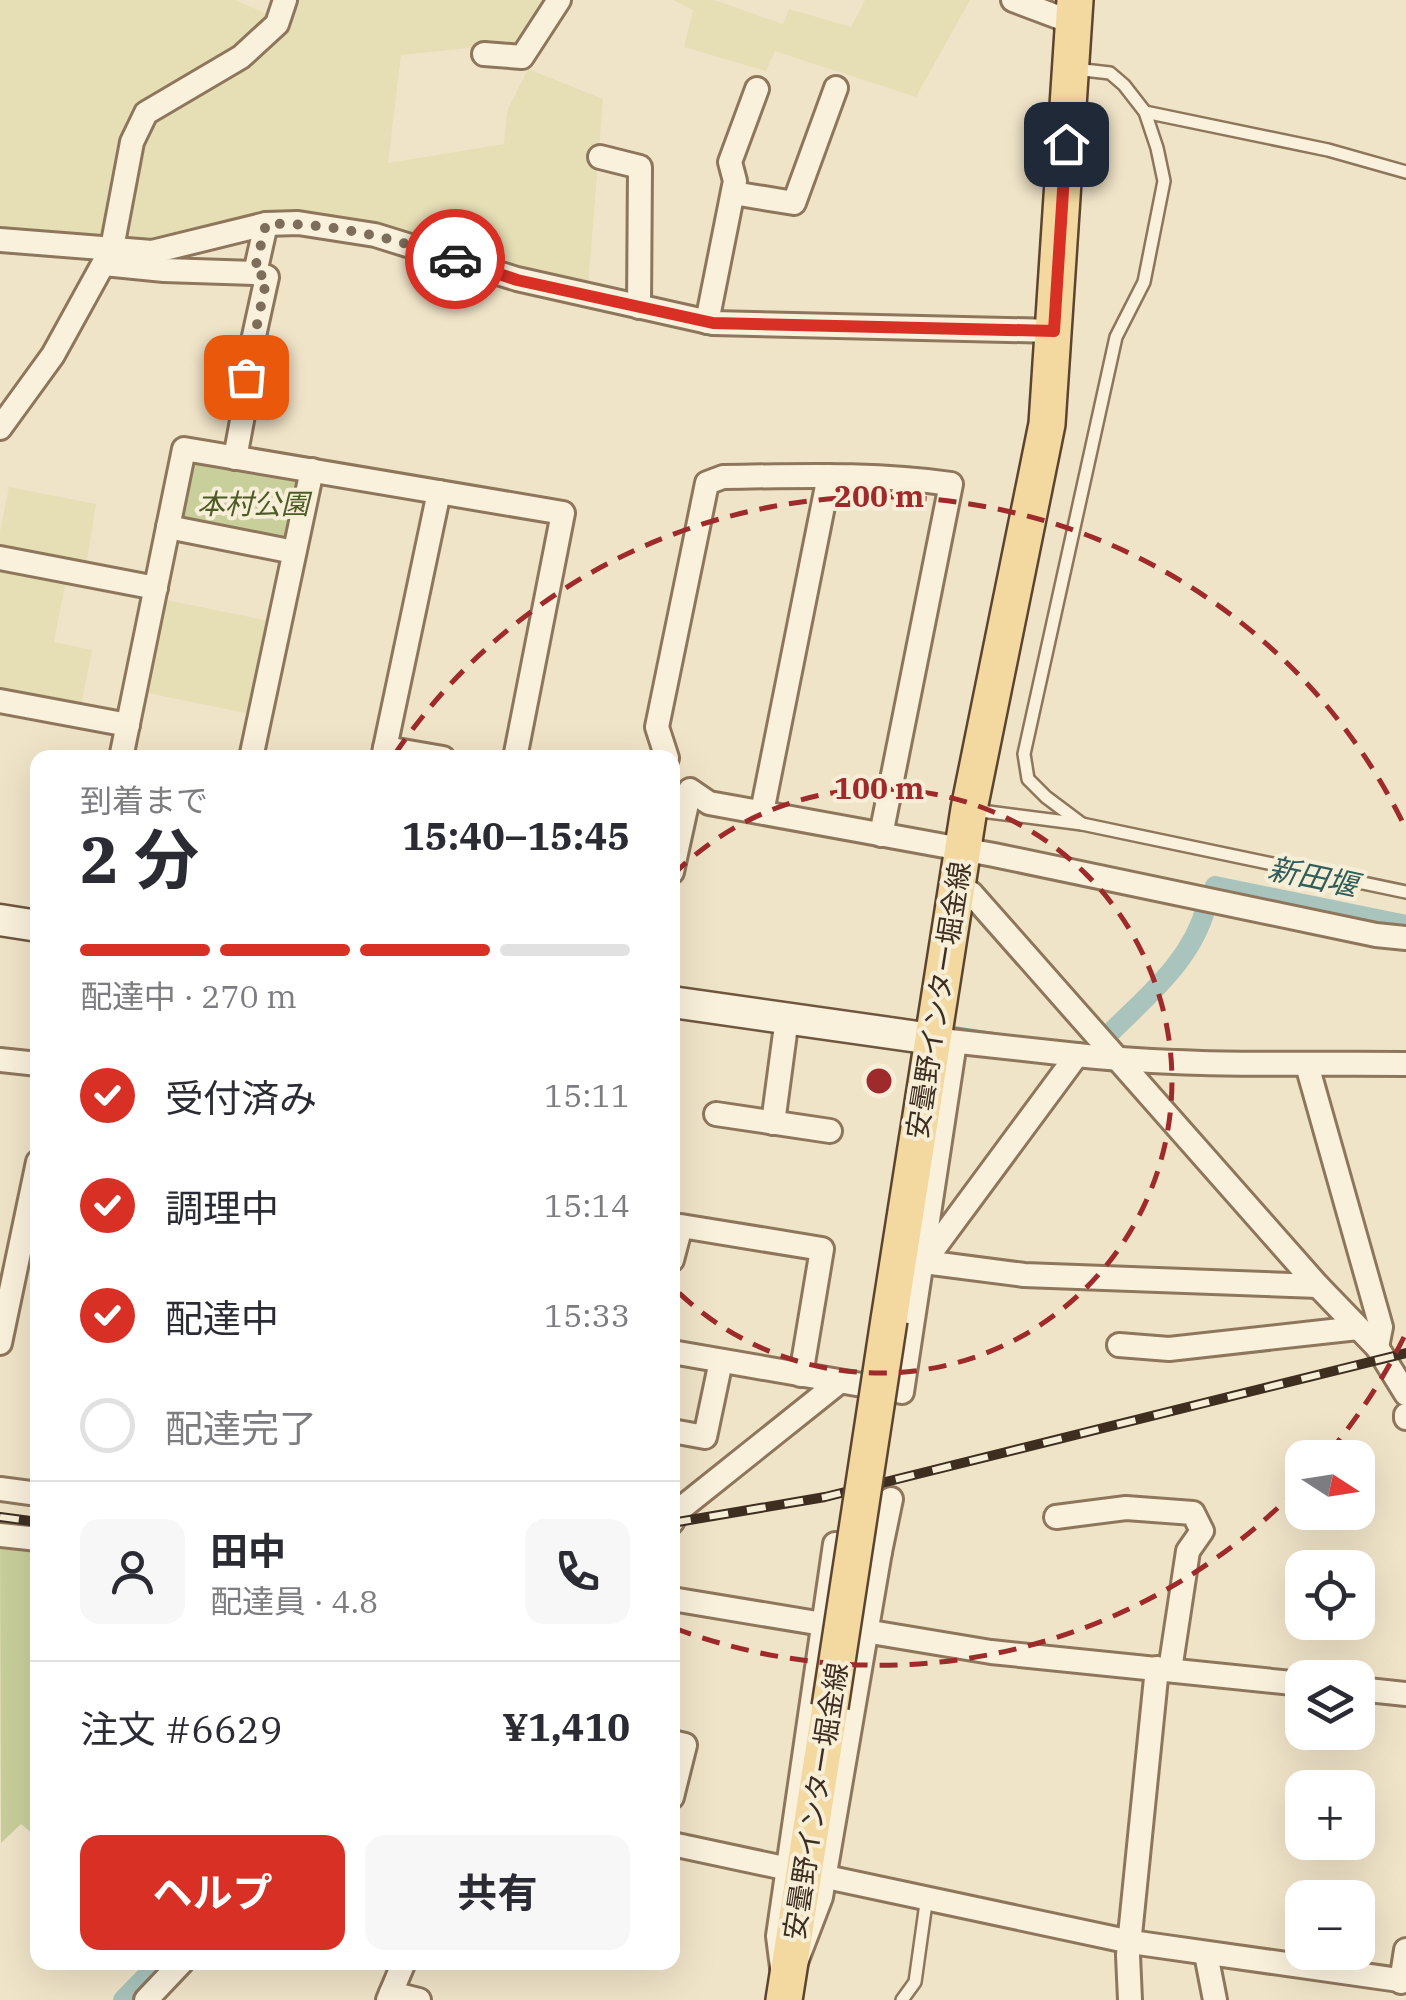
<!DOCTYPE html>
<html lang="ja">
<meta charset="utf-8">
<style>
:root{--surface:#fff;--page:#f7f7f7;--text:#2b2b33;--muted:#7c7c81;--line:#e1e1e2;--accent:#d93025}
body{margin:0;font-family:"IBM Plex Serif","Noto Sans JP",serif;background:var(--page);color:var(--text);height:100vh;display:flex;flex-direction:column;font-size:38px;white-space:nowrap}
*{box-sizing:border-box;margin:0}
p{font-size:32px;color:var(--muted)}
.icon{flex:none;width:55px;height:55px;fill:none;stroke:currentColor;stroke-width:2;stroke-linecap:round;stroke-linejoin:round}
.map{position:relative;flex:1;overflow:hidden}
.sheet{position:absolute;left:30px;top:750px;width:650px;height:1220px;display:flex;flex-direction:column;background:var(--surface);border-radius:20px;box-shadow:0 10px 40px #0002}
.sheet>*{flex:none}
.needle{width:65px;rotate:102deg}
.buttons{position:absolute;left:1285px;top:1440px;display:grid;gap:20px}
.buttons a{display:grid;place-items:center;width:90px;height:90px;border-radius:20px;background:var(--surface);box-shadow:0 10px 40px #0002;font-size:50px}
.pin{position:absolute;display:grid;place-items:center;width:85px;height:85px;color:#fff;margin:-42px;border-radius:20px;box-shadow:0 5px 15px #0006}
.courier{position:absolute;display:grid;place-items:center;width:100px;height:100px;margin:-50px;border:8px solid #d93025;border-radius:50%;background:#fff;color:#222;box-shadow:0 2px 12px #0007}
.overview em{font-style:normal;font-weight:700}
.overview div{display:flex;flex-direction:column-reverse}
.overview{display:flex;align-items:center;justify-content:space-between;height:170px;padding:0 50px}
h1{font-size:65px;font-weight:700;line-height:75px}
.bar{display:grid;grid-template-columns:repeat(4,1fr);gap:15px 10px;align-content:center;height:120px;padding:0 50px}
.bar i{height:12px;border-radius:8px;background:var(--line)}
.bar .current{background:var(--accent)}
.bar p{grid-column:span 4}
.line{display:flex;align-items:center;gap:25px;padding:0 50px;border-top:2px solid var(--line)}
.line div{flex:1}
.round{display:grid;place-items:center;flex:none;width:105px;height:105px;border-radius:20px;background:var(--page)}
ol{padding:0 50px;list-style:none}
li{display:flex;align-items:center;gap:30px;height:110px}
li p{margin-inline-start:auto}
li .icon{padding:10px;border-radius:50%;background:var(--accent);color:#fff;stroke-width:4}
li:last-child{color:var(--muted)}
li i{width:55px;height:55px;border:5px solid var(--line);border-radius:50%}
.action{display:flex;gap:20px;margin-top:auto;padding:20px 50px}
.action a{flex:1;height:115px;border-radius:20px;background:var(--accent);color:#fff;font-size:40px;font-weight:700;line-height:115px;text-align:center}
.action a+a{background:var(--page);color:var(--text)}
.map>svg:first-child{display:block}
.farmland{fill:#e6deb5}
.green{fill:#c9cf9b}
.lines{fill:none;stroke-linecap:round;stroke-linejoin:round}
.stream{stroke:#6f938a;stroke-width:6}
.canal{stroke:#a9c4bc;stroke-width:20}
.lane-casing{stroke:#8d765c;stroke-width:16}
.street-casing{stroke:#8d765c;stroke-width:28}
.secondary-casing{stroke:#6f573f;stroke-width:35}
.primary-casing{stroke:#5b4430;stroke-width:40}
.lane{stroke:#faf1dc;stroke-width:11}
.street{stroke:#faf1dc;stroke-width:22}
.secondary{stroke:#faf1dc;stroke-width:30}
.primary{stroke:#f3d9a0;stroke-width:35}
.rail-casing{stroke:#3d2e20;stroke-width:10}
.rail{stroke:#f7eed8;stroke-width:6;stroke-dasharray:19;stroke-linecap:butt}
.primary-bridge-casing{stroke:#5b4430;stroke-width:40;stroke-linecap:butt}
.primary-bridge{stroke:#f3d9a0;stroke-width:35}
.done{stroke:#7c6e5b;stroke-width:10;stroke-dasharray:0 18}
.route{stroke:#d93025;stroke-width:12}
.ring{fill:none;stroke:#9e2a2b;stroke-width:5;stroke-dasharray:18 12}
.labels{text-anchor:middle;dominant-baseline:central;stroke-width:8;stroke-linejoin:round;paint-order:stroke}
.park-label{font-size:28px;font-style:italic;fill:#4d5a26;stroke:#f7eed8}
.street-label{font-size:28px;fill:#3d2e20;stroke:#f7eed8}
.water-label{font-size:30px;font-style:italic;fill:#2f5d5a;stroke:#f7eed8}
.centre{fill:#9e2a2b;stroke:#f7eed8;stroke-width:5}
.ring-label{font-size:30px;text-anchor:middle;font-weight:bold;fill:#9e2a2b;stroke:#f7eed8;stroke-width:8;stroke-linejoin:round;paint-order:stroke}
</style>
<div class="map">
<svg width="1406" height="2000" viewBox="0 0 1406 2000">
<rect width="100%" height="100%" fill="#f0e4c8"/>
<g class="farmland">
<polygon points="0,0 235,0 285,22 294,0 553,0 528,42 401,55 388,163 504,144 507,111 528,69 603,99 588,287 520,272 378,228 272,211 154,244 0,232"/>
<polygon points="673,0 714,0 783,24 789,9 851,27 865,0 970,0 916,97 775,51 766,71 684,47 693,10"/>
<polygon points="9,487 96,504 86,567 69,564 54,642 92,650 81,706 0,690 0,532"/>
<polygon points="161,599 269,621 250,714 143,692"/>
</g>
<g class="green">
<polygon points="202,460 292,475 299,486 288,536 278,542 186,524 180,514 189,467"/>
<polygon points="0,1542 38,1547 37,1837 21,1824 1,1843"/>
</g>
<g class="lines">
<polyline class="stream" points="946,1028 993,1035"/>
<g class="canal">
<polyline points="1212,893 1215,886 1406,925"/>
<path d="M1108,1035C1146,997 1192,961 1206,907"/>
<polyline points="123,2000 160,1962"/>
</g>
<g class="lane-casing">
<g id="lane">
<polyline points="1075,69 1110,73 1124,85 1145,112 1157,148 1164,181 1144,282 1116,337 1024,754 1028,779 1046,797 1082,824"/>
<polyline points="1145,112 1328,150 1406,172"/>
<polyline points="973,810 1082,824 1406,892"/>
<polyline points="902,2000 915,1982 927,1896"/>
</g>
</g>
<g class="street-casing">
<g id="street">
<polyline points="1013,0 1074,23"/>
<polyline points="484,54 522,57 559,0"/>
<polyline points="600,157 640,167 639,307"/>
<polyline points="733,193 794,203 836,88"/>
<polyline points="0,240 152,252 266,224 298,223 375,235 517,279 713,323 1054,331"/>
<polyline points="104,264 164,270 255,273 267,277 245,377 246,399 235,458"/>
<polyline points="255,273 266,224"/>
<polyline points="707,322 735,181 730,162 757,89"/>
<polyline points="0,428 53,355 112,248 132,142 146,113 241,57 277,24 285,0"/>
<polyline points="168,527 294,552"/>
<polyline points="0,558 156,588"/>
<polyline points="0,701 128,725"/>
<polyline points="385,748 439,492"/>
<polyline points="121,758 184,449 563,513 515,758"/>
<polyline points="251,758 312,470"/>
<polyline points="383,758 385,748 443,758"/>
<path d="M667,758L657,727L707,483L723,477C799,476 876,473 951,484L881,835"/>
<polyline points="762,812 829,476"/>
<polyline points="672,872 690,790 709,803 994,855 1376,935 1406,938"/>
<polyline points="955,888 971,893 1318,1286 1377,1347 1406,1394"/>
<polyline points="941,1040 1077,1055"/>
<polyline points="0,1060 38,1064"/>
<polyline points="1307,1065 1381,1327 1377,1347"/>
<polyline points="716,1114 830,1131"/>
<polyline points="773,1123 787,1018"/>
<polyline points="672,1260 681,1226 822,1249 801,1375"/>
<path d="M924,1262L1077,1055C1186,1067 1297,1063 1406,1064"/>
<polyline points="924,1262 1024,1275 1318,1286"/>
<polyline points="0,1343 38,1162"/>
<polyline points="1119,1345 1169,1349 1358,1328"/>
<polyline points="672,1352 902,1392 955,1042"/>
<polyline points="1406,1415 1406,1418"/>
<polyline points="672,1431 705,1437 721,1361"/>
<polyline points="0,1489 38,1494"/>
<polyline points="1056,1517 1126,1508 1193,1513 1202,1531 1188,1551 1170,1670"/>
<polyline points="672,1522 679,1510 838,1383"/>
<polyline points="0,1535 38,1539"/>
<polygon points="835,1544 880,1552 821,1897 785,1991 778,1936"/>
<polyline points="880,1552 891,1499"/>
<polyline points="672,1599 991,1652 1302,1684"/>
<polyline points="1358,1689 1406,1694"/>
<polyline points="672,1742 685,1745 672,1797"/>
<polyline points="672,1844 1131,1942 1406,1981"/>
<polyline points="1206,1954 1215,2000"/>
<polyline points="1401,1982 1406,1950"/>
<polyline points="391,1993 419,2000"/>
<polyline points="146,2000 182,1962"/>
<polyline points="388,2000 404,1962"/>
<polyline points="1130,2000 1128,1955 1157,1668"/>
</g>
</g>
<g class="secondary-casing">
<g id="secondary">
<polyline points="0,920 38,926"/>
<polyline points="672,1002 932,1039"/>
</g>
</g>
<g class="primary-casing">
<g id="primary">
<polyline points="889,1320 969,809 1047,424 1075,0"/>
<polyline points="784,2000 830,1707"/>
</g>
</g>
<use href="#lane" class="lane"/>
<use href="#street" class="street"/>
<use href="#secondary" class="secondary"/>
<use href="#primary" class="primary"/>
<g class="rail-casing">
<g id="rail">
<polyline points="0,1517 38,1522"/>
<polyline points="672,1523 825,1497 1406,1353"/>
</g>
</g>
<use href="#rail" class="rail"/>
<g class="primary-bridge-casing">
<polyline id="primary-bridge" points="830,1707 889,1320"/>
</g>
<use href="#primary-bridge" class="primary-bridge"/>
</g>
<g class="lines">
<path class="done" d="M246,377L267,277L254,273L266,224C330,222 393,238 455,259"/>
<polyline class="route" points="455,259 517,280 713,323 1054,331 1066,144"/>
</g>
<g class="ring">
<path d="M673 875A292 292 0 1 1 673 1287"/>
<path d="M1404 1337A584 584 0 0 1 1326 1456M1299 1487A584 584 0 0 1 674 1628M395 754A584 584 0 0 1 1404 825"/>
</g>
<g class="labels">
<g class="park-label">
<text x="253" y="503">本村公園</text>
</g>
<g class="street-label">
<text transform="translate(938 1000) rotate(-81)">安曇野インター堀金線</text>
<text transform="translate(815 1801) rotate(-81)">安曇野インター堀金線</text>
</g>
<g class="water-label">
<text transform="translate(1313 876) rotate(12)">新田堰</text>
</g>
</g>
<circle cx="879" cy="1081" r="15" class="centre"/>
<g class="ring-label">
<text x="879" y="507">200 m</text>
<text x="879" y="799">100 m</text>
</g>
</svg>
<div class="buttons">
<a><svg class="needle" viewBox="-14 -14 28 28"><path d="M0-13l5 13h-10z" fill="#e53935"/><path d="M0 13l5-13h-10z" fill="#7c7c81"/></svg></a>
<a><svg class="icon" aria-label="locate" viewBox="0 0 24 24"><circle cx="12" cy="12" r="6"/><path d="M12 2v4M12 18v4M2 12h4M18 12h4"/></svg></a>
<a><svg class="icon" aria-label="layers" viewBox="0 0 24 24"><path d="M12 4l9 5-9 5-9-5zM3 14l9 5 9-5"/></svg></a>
<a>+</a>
<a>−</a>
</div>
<div class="pin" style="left:246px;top:377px;background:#ea580c"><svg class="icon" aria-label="bag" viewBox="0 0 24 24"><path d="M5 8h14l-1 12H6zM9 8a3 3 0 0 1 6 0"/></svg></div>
<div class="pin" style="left:1066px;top:144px;background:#1f2937"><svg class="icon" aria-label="home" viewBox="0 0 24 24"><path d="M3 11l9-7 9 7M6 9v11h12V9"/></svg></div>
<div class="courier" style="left:455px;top:259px"><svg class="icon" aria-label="car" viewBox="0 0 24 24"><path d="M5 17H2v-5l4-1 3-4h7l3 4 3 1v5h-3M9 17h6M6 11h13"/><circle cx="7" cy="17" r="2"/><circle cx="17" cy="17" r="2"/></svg></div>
<section class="sheet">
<div class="overview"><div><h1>2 分</h1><p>到着まで</p></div><em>15:40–15:45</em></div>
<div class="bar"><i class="current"></i><i class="current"></i><i class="current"></i><i></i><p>配達中 · 270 m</p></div>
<ol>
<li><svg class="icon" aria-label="check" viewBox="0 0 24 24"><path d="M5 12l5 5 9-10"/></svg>受付済み<p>15:11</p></li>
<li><svg class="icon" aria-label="check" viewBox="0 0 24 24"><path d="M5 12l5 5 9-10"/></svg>調理中<p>15:14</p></li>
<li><svg class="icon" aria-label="check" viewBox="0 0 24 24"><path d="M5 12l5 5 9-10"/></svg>配達中<p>15:33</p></li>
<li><i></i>配達完了</li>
</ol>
<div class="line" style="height:180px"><a class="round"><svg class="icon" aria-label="person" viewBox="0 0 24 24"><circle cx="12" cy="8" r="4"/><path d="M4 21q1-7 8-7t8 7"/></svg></a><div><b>田中</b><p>配達員 · 4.8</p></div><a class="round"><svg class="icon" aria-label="phone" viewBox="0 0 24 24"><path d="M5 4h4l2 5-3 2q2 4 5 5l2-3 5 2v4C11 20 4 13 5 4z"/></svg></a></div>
<div class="line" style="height:130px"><div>注文 #6629</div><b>¥1,410</b></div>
<div class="action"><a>ヘルプ</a><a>共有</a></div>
</section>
</div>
